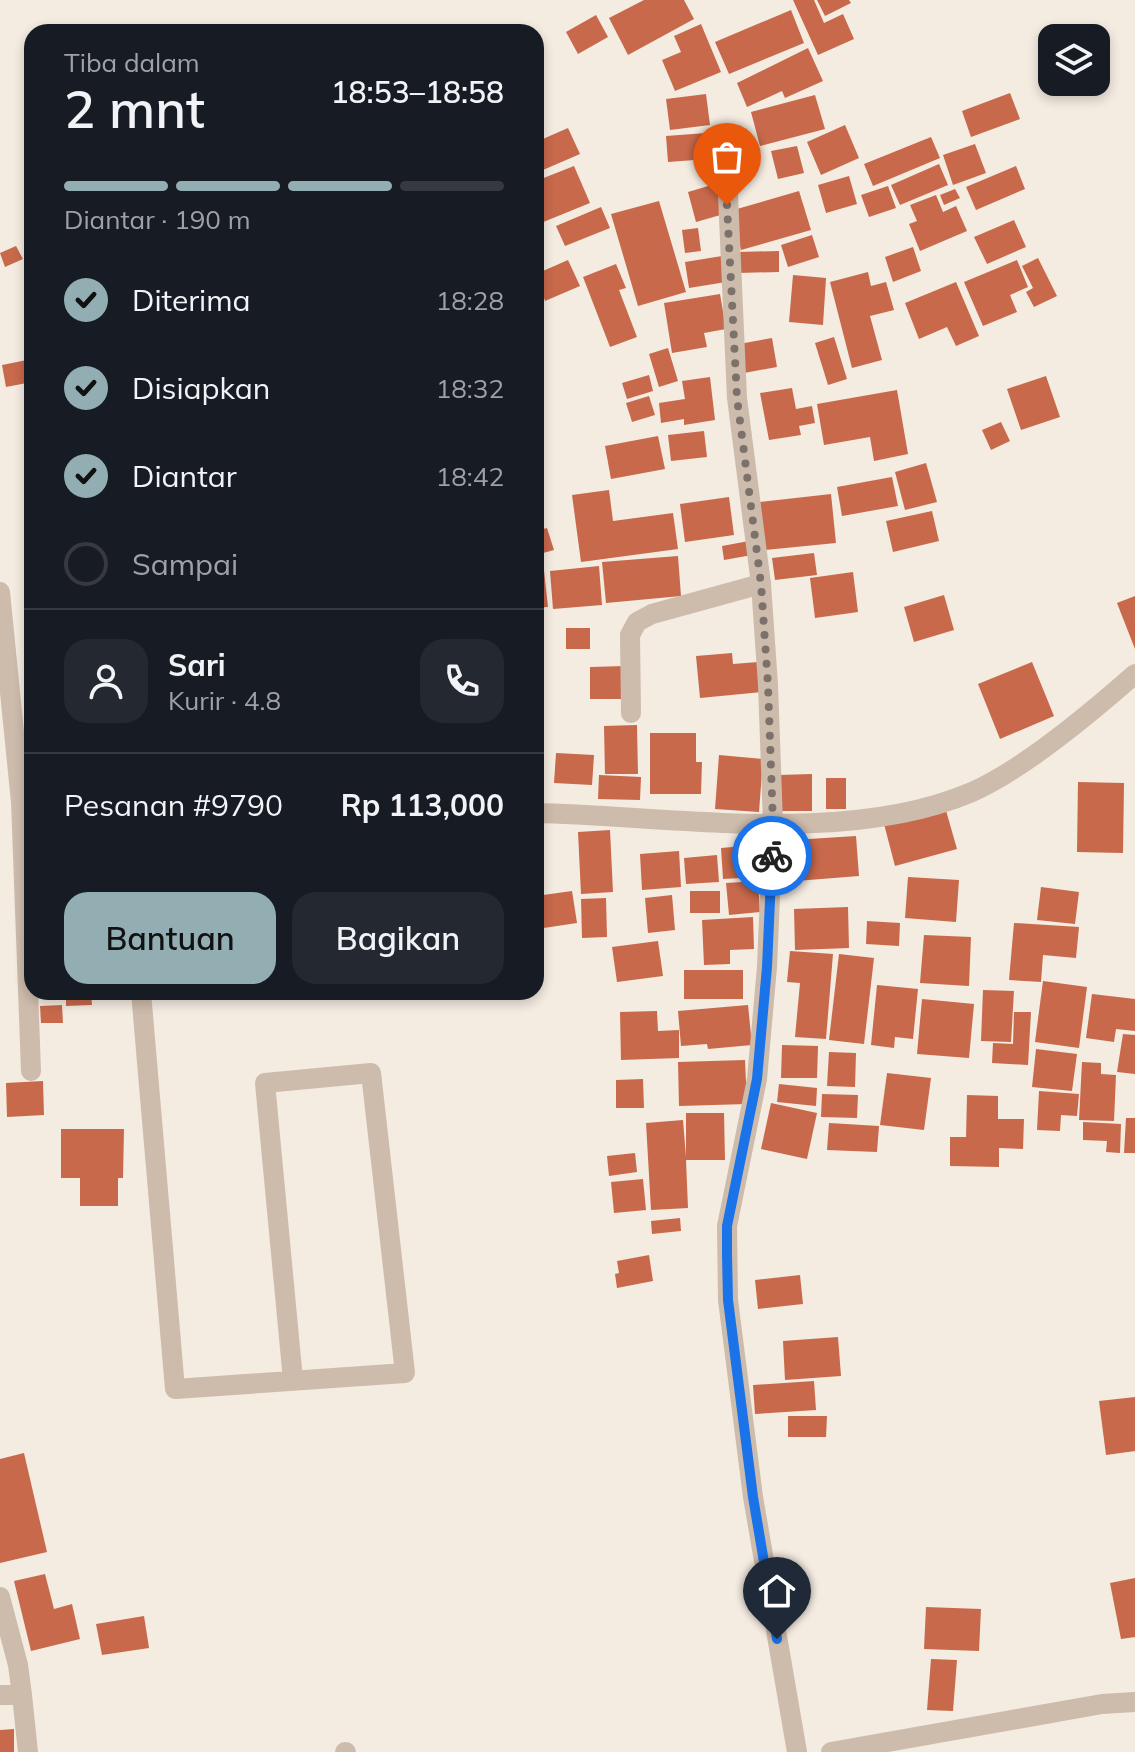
<!DOCTYPE html>
<html lang="id">
<meta charset="utf-8">
<style>
:root{--surface:#171b24;--page:#242831;--text:#f1f3f6;--muted:#9ea1a6;--line:#363941;--accent:#92aeb2}
body{margin:0;font-family:Mulish,sans-serif;background:var(--page);color:var(--text);height:100vh;display:flex;flex-direction:column;font-size:30px;white-space:nowrap}
*{box-sizing:border-box;margin:0}
p{font-size:26px;color:var(--muted)}
.icon{flex:none;width:44px;height:44px;fill:none;stroke:currentColor;stroke-width:2;stroke-linecap:round;stroke-linejoin:round}
.map{position:relative;flex:1;overflow:hidden}
.side{position:absolute;left:24px;top:24px;width:520px;height:976px;display:flex;flex-direction:column;background:var(--surface);border-radius:24px;box-shadow:0 4px 12px #0003}
.side>*{flex:none}
.buttons{position:absolute;left:1038px;top:24px;display:grid;gap:16px}
.buttons a{display:grid;place-items:center;width:72px;height:72px;border-radius:16px;background:var(--surface);box-shadow:0 4px 12px #0003;font-size:40px}
.pin{position:absolute;display:grid;place-items:center;width:68px;height:68px;color:#fff;margin:-82px -34px;border-radius:50% 50% 50% 0;rotate:-45deg;box-shadow:0 0 8px #0007}
.pin .icon{rotate:45deg}
.courier{position:absolute;display:grid;place-items:center;width:80px;height:80px;margin:-40px;border:6px solid #1a73e8;border-radius:50%;background:#fff;color:#222;box-shadow:0 2px 10px #0007}
.headline em{font-style:normal;font-weight:600}
.headline div{display:flex;flex-direction:column-reverse}
.headline{display:flex;align-items:center;justify-content:space-between;height:136px;padding:0 40px}
h1{font-size:52px;font-weight:600;line-height:60px}
.bar{display:grid;grid-template-columns:repeat(4,1fr);gap:12px 8px;align-content:center;height:96px;padding:0 40px}
.bar i{height:10px;border-radius:6px;background:var(--line)}
.bar .on{background:var(--accent)}
.bar p{grid-column:span 4}
.line{display:flex;align-items:center;gap:20px;padding:0 40px;border-top:2px solid var(--line)}
.line div{flex:1}
.round{display:grid;place-items:center;flex:none;width:84px;height:84px;border-radius:24px;background:var(--page)}
ol{padding:0 40px;list-style:none}
li{display:flex;align-items:center;gap:24px;height:88px}
li p{margin-inline-start:auto}
li .icon{padding:8px;border-radius:50%;background:var(--accent);color:#111;stroke-width:4}
li:last-child{color:var(--muted)}
li i{width:44px;height:44px;border:4px solid var(--line);border-radius:50%}
.cta{display:flex;gap:16px;margin-top:auto;padding:16px 40px}
.cta a{flex:1;height:92px;border-radius:24px;background:var(--accent);color:#111;font-size:32px;font-weight:600;line-height:92px;text-align:center}
.cta a+a{background:var(--page);color:var(--text)}
.map>svg:first-child{display:block}
.building{fill:#c8694b}
.lines{fill:none;stroke-linecap:round;stroke-linejoin:round}
.minor{stroke:#cdbbac;stroke-width:20}
.done{stroke:#7c716b;stroke-width:8;stroke-dasharray:0 14.4}
.route{stroke:#1a73e8;stroke-width:10}
</style>
<div class="map">
<svg width="1135" height="1752" viewBox="0 0 1135 1752">
<rect width="100%" height="100%" fill="#f4ebe1"/>
<g class="building">
<polygon points="644,0 684,0 694,19 628,55 609,18"/>
<polygon points="793,0 814,0 824,23 843,14 854,39 818,55"/>
<polygon points="817,0 849,0 851,3 825,16"/>
<polygon points="791,10 804,43 729,74 715,42"/>
<polygon points="596,15 608,37 578,54 566,32"/>
<polygon points="701,24 721,72 675,91 662,60 681,52 674,36"/>
<polygon points="808,48 823,81 785,98 782,91 747,107 737,83"/>
<polygon points="1010,93 1020,119 971,137 962,111"/>
<polygon points="706,94 710,125 670,130 666,99"/>
<polygon points="815,95 825,129 760,146 751,112"/>
<polygon points="845,125 859,158 821,175 807,142"/>
<polygon points="568,128 580,154 536,173 536,142"/>
<polygon points="745,132 749,152 739,154 743,176 721,180 713,138"/>
<polygon points="706,133 708,159 668,162 666,136"/>
<polygon points="931,137 940,158 873,186 864,164"/>
<polygon points="975,144 986,173 953,185 943,155"/>
<polygon points="797,146 804,173 778,179 771,151"/>
<polygon points="939,164 948,185 900,205 891,185"/>
<polygon points="574,166 590,203 536,225 536,181"/>
<polygon points="1016,166 1025,189 976,210 966,187"/>
<polygon points="849,176 857,204 826,213 818,185"/>
<polygon points="715,184 724,214 696,222 688,192"/>
<polygon points="888,186 896,208 869,217 861,195"/>
<polygon points="955,189 960,198 944,205 940,195"/>
<polygon points="799,191 811,230 741,250 730,211"/>
<polygon points="936,195 943,212 956,206 967,231 920,251 909,224 917,221 910,205"/>
<polygon points="659,201 686,292 638,306 611,214"/>
<polygon points="601,207 610,228 565,246 556,226"/>
<polygon points="1014,220 1026,247 987,264 974,237"/>
<polygon points="698,228 701,251 685,253 682,230"/>
<polygon points="812,235 819,257 788,267 781,245"/>
<polygon points="16,246 23,259 5,267 0,253"/>
<polygon points="913,247 921,271 893,282 885,257"/>
<polygon points="779,251 779,272 738,273 738,252"/>
<polygon points="722,256 726,282 689,288 685,262"/>
<polygon points="1038,258 1057,296 1034,307 1026,292 1033,288 1022,266"/>
<polygon points="568,260 580,286 545,301 536,274"/>
<polygon points="1017,260 1028,287 1010,295 1017,312 983,326 964,282"/>
<polygon points="616,264 626,288 619,290 637,337 610,347 583,277"/>
<polygon points="868,272 871,286 886,282 894,310 870,316 882,360 852,368 830,282"/>
<polygon points="793,275 826,278 823,325 789,322"/>
<polygon points="956,282 979,336 956,346 947,327 919,339 905,303"/>
<polygon points="720,294 726,329 704,333 707,347 672,353 664,303"/>
<polygon points="834,337 847,379 828,385 815,343"/>
<polygon points="772,338 777,367 744,373 739,344"/>
<polygon points="668,348 678,381 659,387 649,354"/>
<polygon points="32,359 32,382 6,387 2,365"/>
<polygon points="649,375 653,391 627,399 622,383"/>
<polygon points="1046,376 1060,417 1021,430 1007,389"/>
<polygon points="710,377 715,420 684,425 684,419 661,423 659,403 685,399 682,381"/>
<polygon points="792,388 796,409 812,406 815,423 799,426 801,435 769,440 760,393"/>
<polygon points="897,390 908,454 874,461 870,437 824,445 817,404"/>
<polygon points="649,396 655,415 632,422 626,403"/>
<polygon points="1001,422 1010,441 991,450 982,430"/>
<polygon points="704,431 707,457 671,461 668,435"/>
<polygon points="658,436 665,469 611,479 605,446"/>
<polygon points="926,463 937,502 905,510 895,472"/>
<polygon points="892,477 898,506 842,516 837,487"/>
<polygon points="609,490 613,521 673,513 678,549 581,562 572,495"/>
<polygon points="831,494 836,543 765,550 760,502"/>
<polygon points="729,497 734,535 685,542 680,504"/>
<polygon points="932,511 939,541 893,552 886,521"/>
<polygon points="547,528 554,550 536,555 536,531"/>
<polygon points="749,541 752,555 724,560 722,546"/>
<polygon points="814,553 817,575 775,580 772,558"/>
<polygon points="678,556 681,596 606,603 602,562"/>
<polygon points="599,566 602,605 553,609 550,571"/>
<polygon points="544,570 548,607 536,608 536,571"/>
<polygon points="853,572 858,612 815,618 810,578"/>
<polygon points="944,595 954,630 914,642 904,607"/>
<polygon points="1135,596 1135,649 1117,603"/>
<rect x="566" y="628" width="24" height="21"/>
<polygon points="732,653 733,664 758,662 762,692 700,698 696,656"/>
<polygon points="1032,662 1054,716 1000,739 978,684"/>
<polygon points="625,666 626,699 590,699 590,667"/>
<polygon points="637,725 638,774 605,774 604,726"/>
<polygon points="650,733 696,733 696,762 702,762 701,794 650,794"/>
<polygon points="556,753 594,755 592,785 554,783"/>
<polygon points="719,755 763,759 759,812 715,809"/>
<polygon points="812,774 812,811 778,811 778,775"/>
<polygon points="599,775 641,777 640,800 598,799"/>
<rect x="826" y="778" width="20" height="31"/>
<polygon points="1078,782 1124,783 1123,853 1077,852"/>
<polygon points="945,807 957,849 895,866 884,824"/>
<polygon points="610,830 613,892 581,894 578,832"/>
<polygon points="856,836 859,876 796,881 793,840"/>
<polygon points="756,845 758,877 723,879 721,848"/>
<polygon points="679,851 681,887 642,890 640,854"/>
<polygon points="717,855 719,882 686,884 684,858"/>
<polygon points="908,877 959,880 956,922 905,918"/>
<polygon points="758,881 760,912 729,915 726,883"/>
<polygon points="1041,887 1079,892 1075,924 1037,920"/>
<polygon points="572,891 577,923 537,929 536,896"/>
<rect x="690" y="891" width="30" height="22"/>
<polygon points="672,895 675,930 648,933 645,898"/>
<polygon points="606,898 607,937 582,938 581,899"/>
<polygon points="848,907 849,948 795,950 794,909"/>
<polygon points="753,917 754,949 730,950 730,964 704,965 702,920"/>
<polygon points="867,921 900,923 899,946 866,944"/>
<polygon points="1014,923 1079,927 1076,958 1043,955 1041,982 1009,980"/>
<polygon points="924,935 971,937 969,986 920,983"/>
<polygon points="658,941 663,976 617,982 612,947"/>
<polygon points="790,951 833,954 826,1039 795,1037 800,983 787,982"/>
<polygon points="839,954 874,958 864,1044 829,1040"/>
<rect x="684" y="970" width="59" height="29"/>
<polygon points="1043,981 1087,987 1079,1048 1035,1042"/>
<polygon points="877,985 918,989 913,1039 895,1037 894,1048 871,1045"/>
<polygon points="983,990 1014,991 1011,1042 981,1041"/>
<polygon points="66,992 91,992 92,1005 66,1006"/>
<polygon points="1092,994 1135,999 1135,1031 1116,1029 1114,1042 1086,1038"/>
<polygon points="922,999 974,1004 969,1058 917,1054"/>
<polygon points="62,1005 63,1023 41,1023 40,1006"/>
<polygon points="748,1005 752,1045 708,1049 707,1044 681,1046 678,1011"/>
<polygon points="657,1011 658,1031 679,1030 679,1058 621,1060 620,1012"/>
<polygon points="1014,1012 1031,1012 1028,1065 992,1063 993,1043 1013,1044"/>
<polygon points="1123,1034 1135,1035 1135,1074 1117,1072"/>
<polygon points="782,1045 818,1046 817,1078 781,1078"/>
<polygon points="1036,1049 1077,1054 1072,1091 1032,1087"/>
<polygon points="829,1052 856,1053 855,1087 827,1086"/>
<polygon points="745,1060 747,1104 679,1106 678,1062"/>
<polygon points="1082,1062 1101,1063 1101,1074 1116,1075 1114,1121 1079,1120"/>
<polygon points="887,1073 931,1078 924,1130 880,1125"/>
<polygon points="643,1079 644,1108 616,1108 616,1080"/>
<polygon points="43,1081 44,1115 7,1117 6,1083"/>
<polygon points="779,1084 817,1088 816,1106 777,1102"/>
<polygon points="1039,1091 1079,1094 1077,1116 1061,1115 1060,1131 1037,1130"/>
<polygon points="822,1094 858,1095 857,1118 821,1117"/>
<polygon points="967,1095 998,1096 998,1119 1024,1119 1023,1149 999,1148 999,1167 950,1166 950,1137 966,1137"/>
<polygon points="771,1103 817,1113 807,1159 761,1149"/>
<polygon points="686,1113 724,1113 725,1160 686,1160 688,1208 651,1210 646,1123 683,1120 686,1157"/>
<polygon points="1126,1118 1135,1118 1135,1153 1124,1153"/>
<polygon points="1083,1122 1121,1124 1120,1153 1106,1152 1107,1141 1083,1140"/>
<polygon points="829,1123 879,1126 877,1152 827,1150"/>
<polygon points="61,1129 124,1129 123,1178 118,1178 118,1206 80,1206 80,1178 61,1178"/>
<polygon points="635,1153 637,1172 609,1176 607,1156"/>
<polygon points="643,1179 646,1210 614,1213 611,1182"/>
<polygon points="680,1218 681,1231 652,1234 651,1221"/>
<polygon points="649,1255 653,1281 617,1288 615,1274 619,1273 617,1261"/>
<polygon points="800,1275 803,1304 758,1309 755,1280"/>
<polygon points="838,1337 841,1376 785,1380 783,1341"/>
<polygon points="814,1381 816,1410 755,1414 753,1385"/>
<polygon points="1135,1397 1135,1451 1106,1455 1099,1401"/>
<polygon points="788,1416 827,1416 826,1437 788,1437"/>
<polygon points="24,1453 47,1552 0,1563 0,1459"/>
<polygon points="45,1574 54,1609 72,1604 80,1639 31,1651 14,1581"/>
<polygon points="1135,1578 1135,1637 1121,1639 1110,1583"/>
<polygon points="926,1607 981,1609 979,1651 924,1649"/>
<polygon points="144,1616 149,1648 102,1655 96,1624"/>
<polygon points="931,1659 957,1660 953,1711 927,1710"/>
<polygon points="14,1729 14,1752 0,1752 0,1730"/>
</g>
<g class="lines">
<g class="minor">
<polyline points="728,195 737,398 761,584 768,685 773,823 767,967 757,1079 727,1226 728,1300 753,1497 797,1752"/>
<polyline points="0,592 21,802 31,1071"/>
<polyline points="631,713 630,635 637,622 652,614 761,584"/>
<path d="M536,813C671,816 846,846 972,792C1022,770 1093,711 1135,674"/>
<polyline points="141,992 175,1389 405,1373 371,1073 265,1083 293,1380"/>
<polyline points="0,1597 18,1665 22,1695 0,1695"/>
<polyline points="22,1695 28,1752"/>
<polyline points="345,1752 346,1752"/>
<polyline points="831,1752 1102,1704 1135,1702"/>
</g>
</g>
<g class="lines">
<polyline class="done" points="727,205 737,398 761,584 768,685 773,823 772,856"/>
<polyline class="route" points="772,856 767,967 757,1079 727,1226 727,1255 728,1300 753,1497 777,1639"/>
</g>
</svg>
<div class="buttons">
<a><svg class="icon" aria-label="layers" viewBox="0 0 24 24"><path d="M12 4l9 5-9 5-9-5zM3 14l9 5 9-5"/></svg></a>
</div>
<div class="pin" style="left:727px;top:205px;background:#ea580c"><svg class="icon" aria-label="bag" viewBox="0 0 24 24"><path d="M5 8h14l-1 12H6zM9 8a3 3 0 0 1 6 0"/></svg></div>
<div class="pin" style="left:777px;top:1639px;background:#1f2937"><svg class="icon" aria-label="home" viewBox="0 0 24 24"><path d="M3 11l9-7 9 7M6 9v11h12V9"/></svg></div>
<div class="courier" style="left:772px;top:856px"><svg class="icon" aria-label="bike" viewBox="0 0 24 24"><circle cx="6" cy="16" r="4"/><circle cx="18" cy="16" r="4"/><path d="M6 16l4-8h5l3 8M10 8l3 8H6M13 5h3"/></svg></div>
<section class="side">
<div class="headline"><div><h1>2 mnt</h1><p>Tiba dalam</p></div><em>18:53–18:58</em></div>
<div class="bar"><i class="on"></i><i class="on"></i><i class="on"></i><i></i><p>Diantar · 190 m</p></div>
<ol>
<li><svg class="icon" aria-label="check" viewBox="0 0 24 24"><path d="M5 12l5 5 9-10"/></svg>Diterima<p>18:28</p></li>
<li><svg class="icon" aria-label="check" viewBox="0 0 24 24"><path d="M5 12l5 5 9-10"/></svg>Disiapkan<p>18:32</p></li>
<li><svg class="icon" aria-label="check" viewBox="0 0 24 24"><path d="M5 12l5 5 9-10"/></svg>Diantar<p>18:42</p></li>
<li><i></i>Sampai</li>
</ol>
<div class="line" style="height:144px"><a class="round"><svg class="icon" aria-label="person" viewBox="0 0 24 24"><circle cx="12" cy="8" r="4"/><path d="M4 21q1-7 8-7t8 7"/></svg></a><div><b>Sari</b><p>Kurir · 4.8</p></div><a class="round"><svg class="icon" aria-label="phone" viewBox="0 0 24 24"><path d="M5 4h4l2 5-3 2q2 4 5 5l2-3 5 2v4C11 20 4 13 5 4z"/></svg></a></div>
<div class="line" style="height:104px"><div>Pesanan #9790</div><b>Rp 113,000</b></div>
<div class="cta"><a>Bantuan</a><a>Bagikan</a></div>
</section>
</div>
